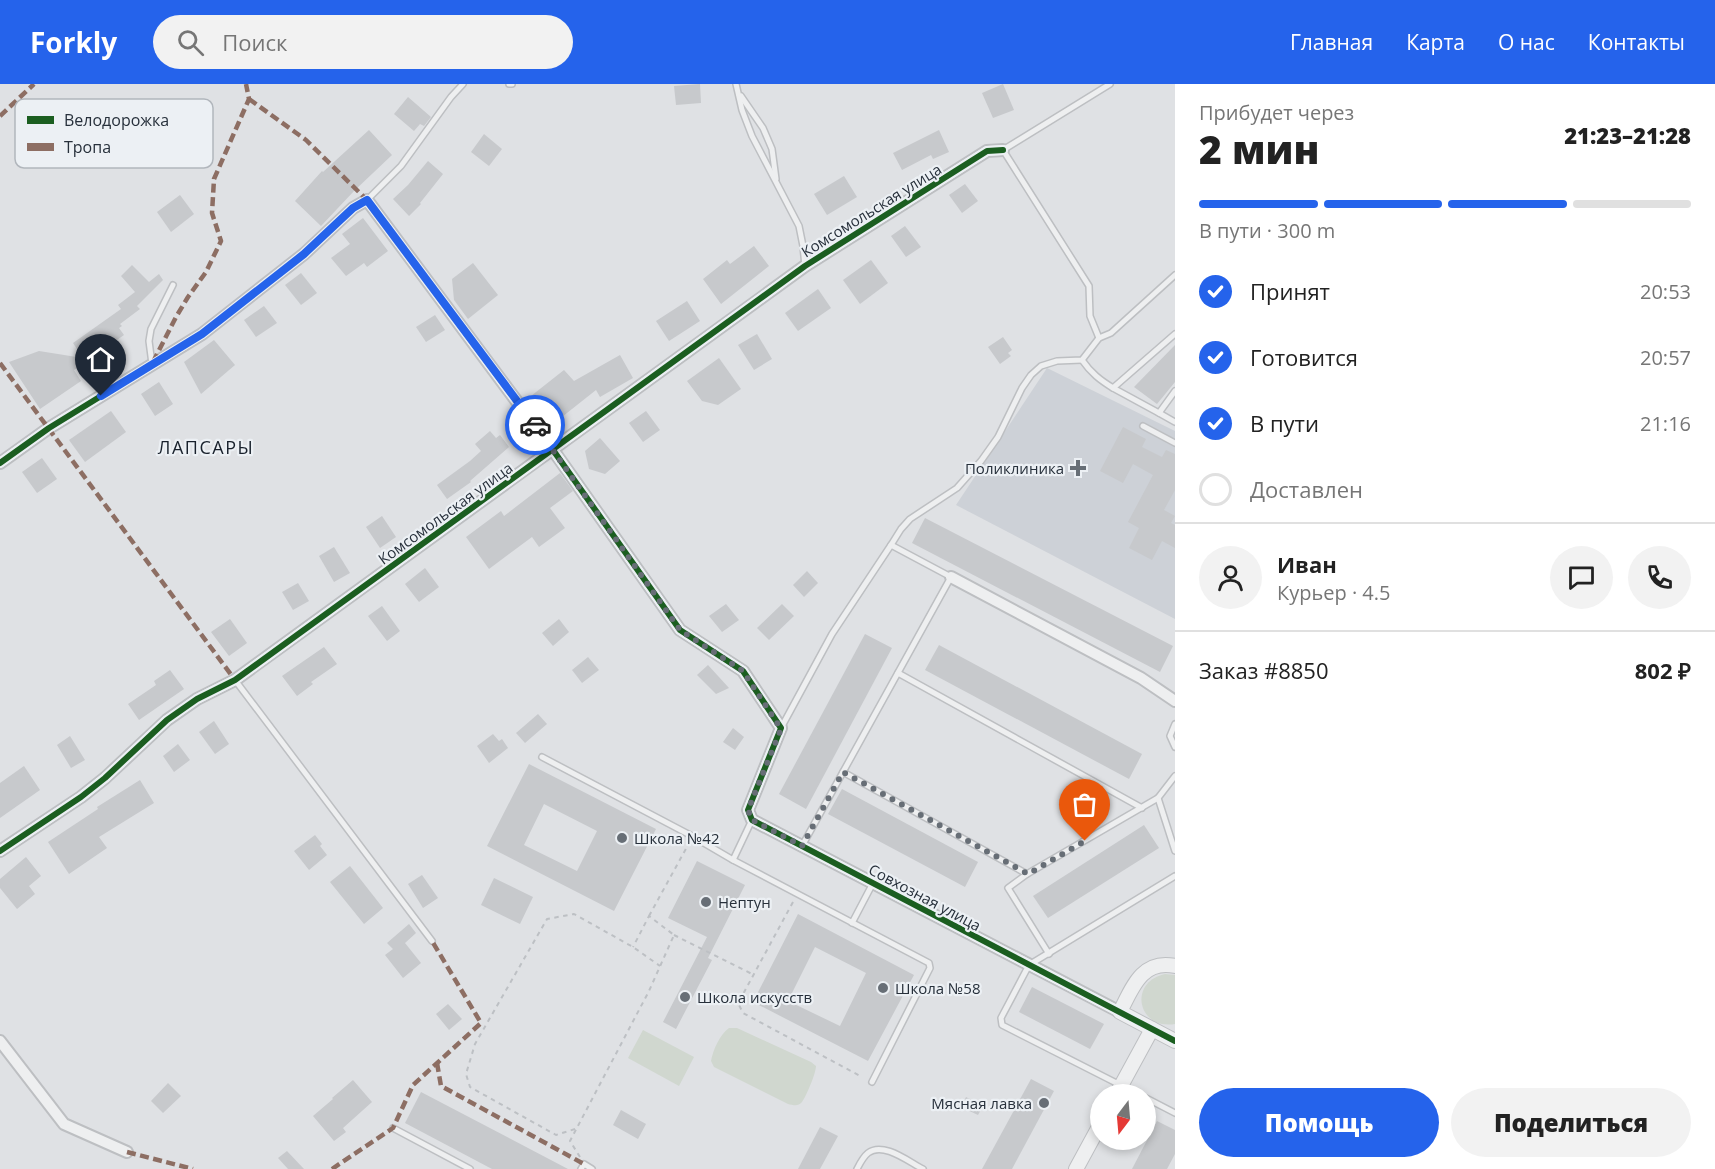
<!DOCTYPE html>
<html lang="ru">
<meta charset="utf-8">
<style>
:root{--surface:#fff;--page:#f2f2f2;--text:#222;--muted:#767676;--line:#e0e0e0;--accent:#2563eb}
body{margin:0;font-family:"Open Sans",sans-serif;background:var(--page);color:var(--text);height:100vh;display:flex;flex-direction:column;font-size:22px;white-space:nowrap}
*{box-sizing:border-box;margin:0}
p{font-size:20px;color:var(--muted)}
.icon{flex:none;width:33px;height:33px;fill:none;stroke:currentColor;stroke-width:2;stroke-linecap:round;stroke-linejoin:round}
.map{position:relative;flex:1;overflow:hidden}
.sheet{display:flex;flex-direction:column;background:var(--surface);width:540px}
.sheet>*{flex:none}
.needle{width:39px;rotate:196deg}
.buttons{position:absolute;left:1090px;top:1000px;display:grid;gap:12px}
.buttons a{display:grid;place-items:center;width:66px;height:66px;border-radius:50%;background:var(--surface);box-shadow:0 3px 9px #0003;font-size:30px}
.pin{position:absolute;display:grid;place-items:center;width:51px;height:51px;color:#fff;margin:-62px -26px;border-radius:50% 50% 50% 0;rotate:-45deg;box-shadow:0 0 6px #0007}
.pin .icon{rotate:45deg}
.courier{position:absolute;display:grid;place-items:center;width:60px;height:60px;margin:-30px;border:4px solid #2563eb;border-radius:50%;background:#fff;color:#222;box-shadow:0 2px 8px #0007}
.headline em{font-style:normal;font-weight:800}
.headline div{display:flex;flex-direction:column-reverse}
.headline{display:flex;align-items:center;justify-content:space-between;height:102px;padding:0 24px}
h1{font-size:39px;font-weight:800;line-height:45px}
.bar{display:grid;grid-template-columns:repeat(4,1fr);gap:9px 6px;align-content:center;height:72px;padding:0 24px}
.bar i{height:8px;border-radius:4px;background:var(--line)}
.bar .current{background:var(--accent)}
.bar p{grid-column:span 4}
.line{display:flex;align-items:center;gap:15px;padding:0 24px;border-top:2px solid var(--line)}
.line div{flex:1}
.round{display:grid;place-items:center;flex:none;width:63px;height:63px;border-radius:32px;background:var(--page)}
ol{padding:0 24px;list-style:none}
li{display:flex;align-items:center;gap:18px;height:66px}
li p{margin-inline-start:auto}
li .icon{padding:6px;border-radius:50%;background:var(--accent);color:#fff;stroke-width:4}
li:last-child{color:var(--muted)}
li i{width:33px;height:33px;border:3px solid var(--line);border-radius:50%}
.action{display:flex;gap:12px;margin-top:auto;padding:12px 24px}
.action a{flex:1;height:69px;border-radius:36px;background:var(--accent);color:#fff;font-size:24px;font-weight:800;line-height:69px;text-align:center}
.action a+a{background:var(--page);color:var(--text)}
header{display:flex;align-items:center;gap:36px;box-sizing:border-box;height:84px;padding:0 30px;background:var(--accent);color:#fff}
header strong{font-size:28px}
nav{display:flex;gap:33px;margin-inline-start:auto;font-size:21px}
.search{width:420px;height:54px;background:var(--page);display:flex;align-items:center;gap:15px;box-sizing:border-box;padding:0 21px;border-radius:33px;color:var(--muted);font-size:22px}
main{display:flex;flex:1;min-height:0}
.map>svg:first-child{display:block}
.built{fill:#cdd1d7}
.green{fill:#d0d7cf}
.building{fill:#c7c9cc;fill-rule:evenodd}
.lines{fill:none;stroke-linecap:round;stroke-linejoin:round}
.service-casing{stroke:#bdbfc2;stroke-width:8}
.minor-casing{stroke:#bdbfc2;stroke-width:14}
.tertiary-casing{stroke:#bdbfc2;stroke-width:16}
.path{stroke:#bdc0c4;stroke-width:2;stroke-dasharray:4.5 4.5;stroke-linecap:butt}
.service{stroke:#eeeff0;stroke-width:5}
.minor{stroke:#eeeff0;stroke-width:10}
.tertiary{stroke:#eeeff0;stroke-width:14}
.quiet{stroke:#8d6e63;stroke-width:4.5;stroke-dasharray:9 4.5;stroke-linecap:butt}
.cycleway-casing{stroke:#ecf0f4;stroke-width:10}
.cycleway{stroke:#1b5e20;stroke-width:6}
.done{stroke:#676e76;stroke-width:6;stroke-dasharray:0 10.8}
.route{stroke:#2563eb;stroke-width:8}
.poi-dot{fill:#676e76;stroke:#ecf0f4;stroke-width:2}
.labels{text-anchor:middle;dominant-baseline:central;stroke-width:4.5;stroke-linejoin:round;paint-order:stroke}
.street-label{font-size:15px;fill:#27303b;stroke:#ecf0f4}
.poi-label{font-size:15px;fill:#27303b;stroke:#ecf0f4;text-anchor:start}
.quarter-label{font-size:18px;letter-spacing:1.5px;fill:#19212c;stroke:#ecf0f4}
.key{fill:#ecf0f4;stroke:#b1b6bc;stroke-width:1.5}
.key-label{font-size:16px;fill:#27303b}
</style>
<header>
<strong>Forkly</strong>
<div class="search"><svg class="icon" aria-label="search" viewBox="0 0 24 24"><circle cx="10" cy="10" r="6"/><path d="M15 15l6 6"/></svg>Поиск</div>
<nav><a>Главная</a><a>Карта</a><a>О нас</a><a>Контакты</a></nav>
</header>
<main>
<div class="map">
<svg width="1175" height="1085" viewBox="0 0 1175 1085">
<rect width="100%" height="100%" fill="#dfe1e4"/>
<polygon class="built" points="1047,284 1175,347 1175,535 956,421"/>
<g class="green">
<path d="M1165,890L1175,891V940C1137,946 1128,898 1165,890Z"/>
<path d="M729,944H737L811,978L816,982C816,989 806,1013 802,1018C798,1023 793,1021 788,1020L714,983L711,977C713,966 720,950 729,944Z"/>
<polygon points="643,946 694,973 679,1002 628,974"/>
</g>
<g class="building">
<polygon points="700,0 701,19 676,21 674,2"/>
<polygon points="1003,0 1014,26 993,34 982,9"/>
<polygon points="408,13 431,33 424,42 420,40 414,47 394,30"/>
<polygon points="369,46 392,71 354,107 321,142 295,117 322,87 323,88"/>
<polygon points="939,46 949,68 933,75 931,71 902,86 893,69"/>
<polygon points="484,50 502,65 489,82 471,68"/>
<polygon points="428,77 443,90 420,119 421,120 409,132 393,115 408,101"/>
<polygon points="844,92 857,113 827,131 814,110"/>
<polygon points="965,100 978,117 962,129 949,111"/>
<polygon points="180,111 194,130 171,148 157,128"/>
<polygon points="363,134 388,167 367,183 364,179 346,192 331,174 350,160 342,150"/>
<polygon points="905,142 921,163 906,173 891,152"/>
<polygon points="754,162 769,182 721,220 703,195 727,176 730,180"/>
<polygon points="871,176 888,199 860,220 843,196"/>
<polygon points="473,179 498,211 468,235 454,216 452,195"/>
<polygon points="132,181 149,198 159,190 163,196 137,222 140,225 120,240 122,242 119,244 124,251 74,286 81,297 40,325 9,278 39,267 83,274 73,259 121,225 118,221 135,208 121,192"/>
<polygon points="301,189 317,209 301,221 285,201"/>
<polygon points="818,205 831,224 798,247 785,229"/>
<polygon points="687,217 700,237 669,257 656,237"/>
<polygon points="264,222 277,239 256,253 244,236"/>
<polygon points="435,231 445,246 426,258 416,243"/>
<polygon points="757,250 772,275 754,286 738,261"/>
<polygon points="1003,253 1012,266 1008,269 1011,272 1000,280 988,263"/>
<polygon points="214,256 235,281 201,310 184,278"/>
<polygon points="1175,261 1175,298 1157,320 1134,303"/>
<polygon points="620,271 633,294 600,313 596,306 548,344 532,323 531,312 564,286 574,297"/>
<polygon points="719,274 741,305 718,321 702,317 687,297"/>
<polygon points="159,298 173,320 155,332 141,310"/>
<polygon points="111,327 126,348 85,378 69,356"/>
<polygon points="646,327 660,346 643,358 629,339"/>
<polygon points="1123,343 1146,355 1142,363 1162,373 1166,366 1175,370 1175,406 1164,426 1175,432 1171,439 1175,441 1175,464 1162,457 1152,476 1129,464 1139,444 1128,438 1153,391 1133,380 1123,399 1100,387"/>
<polygon points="490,347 496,354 500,351 509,363 470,397 471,398 447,415 437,401 470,377 481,367 475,360"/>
<polygon points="600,354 620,377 605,390 589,385 585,367"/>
<polygon points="42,374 57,395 37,409 22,388"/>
<polygon points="560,389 573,407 550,424 565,444 539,463 532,453 489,485 466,453 501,427 504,432"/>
<polygon points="382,432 396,453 380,464 366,443"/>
<polygon points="925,434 1173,562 1160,588 912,459"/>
<polygon points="334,463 350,489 334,498 319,472"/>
<polygon points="425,484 439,503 419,518 405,500"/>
<polygon points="807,487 818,499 804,513 793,501"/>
<polygon points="298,499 309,517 293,526 282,508"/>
<polygon points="726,520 739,536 722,548 709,532"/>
<polygon points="782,520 794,532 769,556 757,544"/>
<polygon points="382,522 400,547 387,557 368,532"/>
<polygon points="230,535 247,559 229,572 211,548"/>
<polygon points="559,535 569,548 553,562 542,549"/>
<polygon points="865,550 892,564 806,725 779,710"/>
<polygon points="939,561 1142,670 1129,695 925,586"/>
<polygon points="324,563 337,580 311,598 313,600 297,612 282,592"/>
<polygon points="588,573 599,586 582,599 572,586"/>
<polygon points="708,581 729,604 716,610 697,591"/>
<polygon points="170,586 184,605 139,636 128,620 156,601 154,597"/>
<polygon points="538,630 547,640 525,659 516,649"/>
<polygon points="214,637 229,660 215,670 199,648"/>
<polygon points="733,644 744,653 735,666 723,658"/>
<polygon points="493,650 499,657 502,655 508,664 489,679 477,662"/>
<polygon points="70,652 85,676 71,684 57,661"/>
<polygon points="178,660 190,676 174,688 163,672"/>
<path d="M529,680L656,745L614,827L487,762ZM544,720L597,747L577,787L524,761Z"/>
<polygon points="24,682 40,706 0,734 0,699"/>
<polygon points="140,696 154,719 99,753 107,764 69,790 48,758 98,725 97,723"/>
<polygon points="842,705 978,778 965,803 828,730"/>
<polygon points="1144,741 1159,764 1048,834 1033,812"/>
<polygon points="315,751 322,760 320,762 327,771 309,786 294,767"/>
<polygon points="26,773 41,792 29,802 35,810 17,825 0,804 0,795"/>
<polygon points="697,777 745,801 708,874 712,876 676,945 663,938 707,853 668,834"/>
<polygon points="350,782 383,824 364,840 330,798"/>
<polygon points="422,791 438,814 423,824 408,800"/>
<polygon points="494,794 533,813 520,840 481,821"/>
<path d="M798,830L914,891L868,977L753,918ZM815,863L866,889L840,942L788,917Z"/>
<polygon points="409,840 416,849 405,859 421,879 403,894 385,871 393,865 387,859"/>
<polygon points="1032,903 1104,940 1090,965 1019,928"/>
<polygon points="448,920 462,935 449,946 436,930"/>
<polygon points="1031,995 1054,1007 1012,1085 982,1085"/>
<polygon points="353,996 372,1018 343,1044 346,1048 334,1057 313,1032 333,1015 332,1014"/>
<polygon points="168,999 181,1012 163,1029 151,1017"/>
<polygon points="421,1008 568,1085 492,1085 405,1039"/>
<polygon points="966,1013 983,1022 978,1031 961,1023"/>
<polygon points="621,1026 646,1040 638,1055 613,1041"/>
<polygon points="1157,1037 1175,1046 1175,1070 1167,1085 1132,1085"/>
<polygon points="820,1043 838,1052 820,1085 798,1085"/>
<polygon points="287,1067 304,1085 288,1085 278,1074"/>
</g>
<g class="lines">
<g class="service-casing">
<g id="service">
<polyline points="509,0 512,0"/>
<polyline points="736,0 742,26 752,52 799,142 803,162 805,182"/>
<polyline points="741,12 763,44 772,65 776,95"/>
<polyline points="367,116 401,82 451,13 463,0"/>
<polyline points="1099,254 1090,232 1089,202 1003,66 1110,0"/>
<path d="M1082,276C1091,289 1100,296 1113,304L1175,250"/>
<polyline points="152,280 149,257 151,245 173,201"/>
<polyline points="1113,304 1159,329 1175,307"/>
<polyline points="1159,329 1175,338"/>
<polyline points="1143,342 1175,359"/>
<polyline points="891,461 901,445 910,435 957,404 981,377 998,353 1022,304 1031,291 1041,282 1057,277 1082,276 1099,254 1111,249 1175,191"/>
<polyline points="898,589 1142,724"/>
<polyline points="235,596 432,857"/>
<polyline points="1175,640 1170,652 1175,663"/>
<polyline points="781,644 832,550 891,461 951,493 802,762"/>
<polyline points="542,673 692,752 733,776 752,736"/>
<polyline points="843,688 1027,790 1158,714"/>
<polyline points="1175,692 1158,714 1175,767"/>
<polyline points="733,776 929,879 930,884 872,998"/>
<polyline points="1027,790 1008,804 1049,870"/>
<polyline points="852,839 873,799"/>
<polyline points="1140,1011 1002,941 1001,934 1029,881 1175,792"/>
<polyline points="1146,1014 1175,1029"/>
<polyline points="393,1044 470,1085"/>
<polyline points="581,1085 584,1080 592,1085"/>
<path d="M857,1085C860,1079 863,1073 868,1069C883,1057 909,1078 923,1085"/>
</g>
</g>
<g class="minor-casing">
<g id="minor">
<polyline points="0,379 49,344 202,250 304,170 353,124 367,116 553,366 680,546 743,587 781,644 748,726 752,736 1120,928"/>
<polyline points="951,493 1141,594 1175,617"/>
<polyline points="0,767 81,713 105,694 167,636 197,615 235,596 805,182 987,67 1003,66"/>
<polyline points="0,957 64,1040 127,1068"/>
</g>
</g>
<g class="tertiary-casing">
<g id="tertiary">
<path d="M1175,882C1142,875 1132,904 1120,928L1175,957"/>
<polyline points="1116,1011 1152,945"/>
<polyline points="1076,1085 1101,1039"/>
</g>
</g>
<g class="path">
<polyline points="793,818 742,912 739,921 743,929 862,993"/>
<polyline points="649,832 688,761"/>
<polyline points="674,851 752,890"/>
<polyline points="575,1045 556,1051 470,1003 466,990 475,960 547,835 574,830 633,863 660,882"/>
<polyline points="580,1073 570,1057 649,907 674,851 649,832 633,863"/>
</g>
<use href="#service" class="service"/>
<use href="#minor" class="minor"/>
<use href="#tertiary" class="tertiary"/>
<g class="quiet">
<polyline points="249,15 306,56 367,116"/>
<polyline points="0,32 34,0"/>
<polyline points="153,278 176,233 188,213 206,188 221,157 212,129 214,95 249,15 246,0"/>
<polyline points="0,279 235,596"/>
<polyline points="437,979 441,1002 584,1080"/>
<polyline points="127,1068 193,1085"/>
<polyline points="332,1085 393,1044 413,1001 481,939 432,857"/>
</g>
<g class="cycleway-casing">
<g id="cycleway">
<polyline points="0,379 49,344 202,250 304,170 353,124 367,116 553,366 680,546 743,587 781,644 748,726 752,736 1175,957"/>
<polyline points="0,767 81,713 105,694 167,636 197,615 235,596 805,182 987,67 1003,66"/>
</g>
</g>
<use href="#cycleway" class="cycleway"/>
</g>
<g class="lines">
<polyline class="done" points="535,341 680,546 743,587 781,645 748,726 752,736 802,762 843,688 1028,790 1085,757"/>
<polyline class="route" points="101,312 202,250 304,170 353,124 367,116 535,341"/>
</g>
<g class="poi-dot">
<path d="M1075 375h6v6h6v6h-6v6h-6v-6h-6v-6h6z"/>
<circle cx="622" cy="754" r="6"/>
<circle cx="706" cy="818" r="6"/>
<circle cx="883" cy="904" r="6"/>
<circle cx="685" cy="913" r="6"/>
<circle cx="1044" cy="1019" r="6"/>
</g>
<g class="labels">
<g class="street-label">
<text transform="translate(871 126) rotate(-32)">Комсомольская улица</text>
<text transform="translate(445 429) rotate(-36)">Комсомольская улица</text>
<text transform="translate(925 813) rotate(28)">Совхозная улица</text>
</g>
<g class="poi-label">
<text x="1064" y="384" text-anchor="end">Поликлиника</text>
<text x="634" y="754">Школа №42</text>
<text x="718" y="818">Нептун</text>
<text x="895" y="904">Школа №58</text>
<text x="697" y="913">Школа искусств</text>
<text x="1032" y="1019" text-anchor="end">Мясная лавка</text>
</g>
<g class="quarter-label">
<text x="206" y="363">ЛАПСАРЫ</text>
</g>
</g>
<rect x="15" y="15" width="198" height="69" rx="9" class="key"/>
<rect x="27" y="32" width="27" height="8" fill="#1b5e20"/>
<rect x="27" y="59" width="27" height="8" fill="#8d6e63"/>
<g class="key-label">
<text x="64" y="42">Велодорожка</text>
<text x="64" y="69">Тропа</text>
</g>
</svg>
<div class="buttons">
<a><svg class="needle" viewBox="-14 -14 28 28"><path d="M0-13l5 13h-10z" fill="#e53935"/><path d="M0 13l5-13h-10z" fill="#767676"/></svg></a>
</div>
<div class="pin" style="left:1085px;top:757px;background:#ea580c"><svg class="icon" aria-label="bag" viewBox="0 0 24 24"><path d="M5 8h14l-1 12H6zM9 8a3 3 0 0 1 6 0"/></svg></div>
<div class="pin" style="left:101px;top:312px;background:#1f2937"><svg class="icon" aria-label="home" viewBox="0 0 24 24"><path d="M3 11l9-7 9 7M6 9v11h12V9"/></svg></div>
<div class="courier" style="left:535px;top:341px"><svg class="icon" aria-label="car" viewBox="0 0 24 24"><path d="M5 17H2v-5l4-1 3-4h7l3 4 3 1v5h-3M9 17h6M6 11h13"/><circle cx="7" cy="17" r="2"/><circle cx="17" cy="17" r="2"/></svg></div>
</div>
<section class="sheet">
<div class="headline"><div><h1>2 мин</h1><p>Прибудет через</p></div><em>21:23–21:28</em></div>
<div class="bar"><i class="current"></i><i class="current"></i><i class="current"></i><i></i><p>В пути · 300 m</p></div>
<ol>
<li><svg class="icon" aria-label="check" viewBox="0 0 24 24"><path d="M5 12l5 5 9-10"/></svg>Принят<p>20:53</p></li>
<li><svg class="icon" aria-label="check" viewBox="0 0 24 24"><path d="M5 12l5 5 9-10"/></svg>Готовится<p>20:57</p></li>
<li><svg class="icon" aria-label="check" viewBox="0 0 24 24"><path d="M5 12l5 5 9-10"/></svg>В пути<p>21:16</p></li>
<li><i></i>Доставлен</li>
</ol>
<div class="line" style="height:108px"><a class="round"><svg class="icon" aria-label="person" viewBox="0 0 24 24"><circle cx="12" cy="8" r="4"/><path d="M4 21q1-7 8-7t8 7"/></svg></a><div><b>Иван</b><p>Курьер · 4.5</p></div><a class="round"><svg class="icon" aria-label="chat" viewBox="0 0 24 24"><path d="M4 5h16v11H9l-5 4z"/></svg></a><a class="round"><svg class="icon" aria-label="phone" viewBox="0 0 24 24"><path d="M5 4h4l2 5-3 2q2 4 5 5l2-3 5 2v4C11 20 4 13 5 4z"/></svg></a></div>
<div class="line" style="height:78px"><div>Заказ #8850</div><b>802 ₽</b></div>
<div class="action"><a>Помощь</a><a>Поделиться</a></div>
</section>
</main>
